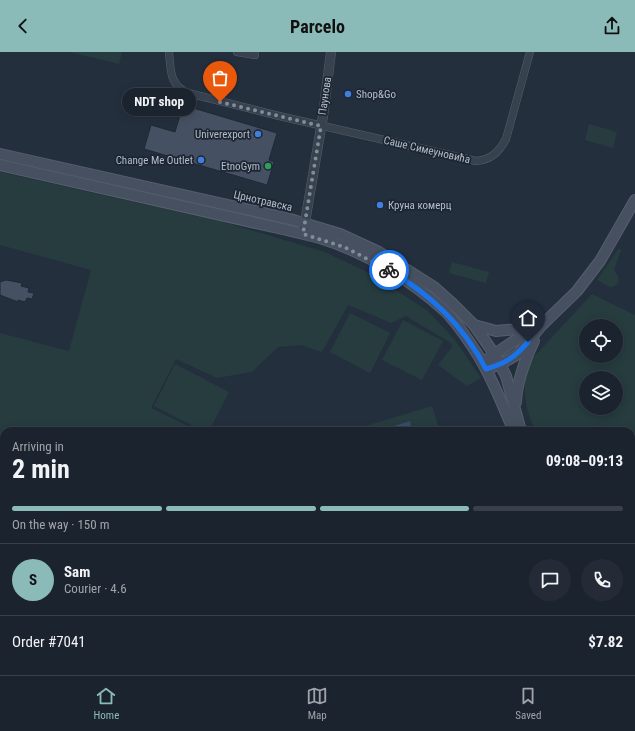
<!DOCTYPE html>
<meta charset="utf-8">
<style>
:root{--surface:#1b232e;--page:#242b36;--text:#f1f3f6;--muted:#a0a4aa;--line:#39404a;--accent:#8bbbb9}
body{margin:0;font-family:"Roboto Condensed",sans-serif;background:var(--page);color:var(--text);height:100vh;display:flex;flex-direction:column;font-size:15px;white-space:nowrap}
*{box-sizing:border-box;margin:0}
p{font-size:13px;color:var(--muted)}
.icon{flex:none;width:22px;height:22px;fill:none;stroke:currentColor;stroke-width:2;stroke-linecap:round;stroke-linejoin:round}
.map{position:relative;flex:1;overflow:hidden}
.details{position:absolute;left:0px;top:375px;width:635px;height:248px;display:flex;flex-direction:column;background:var(--surface);border-radius:12px 12px 0 0;box-shadow:0 2px 10px #0003,0 0 0 1px var(--line)}
.details>*{flex:none}
.buttons{position:absolute;left:579px;top:267px;display:grid;gap:8px}
.buttons a{display:grid;place-items:center;width:44px;height:44px;border-radius:50%;background:var(--surface);box-shadow:0 2px 10px #0003,0 0 0 1px var(--line);font-size:20px}
.pin{position:absolute;display:grid;place-items:center;width:34px;height:34px;color:#fff;margin:-41px -17px;border-radius:50% 50% 50% 0;rotate:-45deg;box-shadow:0 0 4px #0007}
.pin .icon{rotate:45deg}
.courier{position:absolute;display:grid;place-items:center;width:40px;height:40px;margin:-20px;border:3px solid #1a73e8;border-radius:50%;background:#fff;color:#222;box-shadow:0 1px 5px #0007}
.bubble{position:absolute;height:28px;border-radius:14px;background:var(--surface);box-shadow:0 2px 10px #0003,0 0 0 1px var(--line);font-size:13px;font-weight:700;line-height:28px;text-align:center}
.overview em{font-style:normal;font-weight:700}
.overview div{display:flex;flex-direction:column-reverse}
.overview{display:flex;align-items:center;justify-content:space-between;height:68px;padding:0 12px}
h1{font-size:26px;font-weight:700;line-height:30px}
.bar{display:grid;grid-template-columns:repeat(4,1fr);gap:6px 4px;align-content:center;height:48px;padding:0 12px}
.bar i{height:5px;border-radius:3px;background:var(--line)}
.bar .on{background:var(--accent)}
.bar p{grid-column:span 4}
.line{display:flex;align-items:center;gap:10px;padding:0 12px;border-top:1px solid var(--line)}
.line div{flex:1}
.round{display:grid;place-items:center;flex:none;width:42px;height:42px;border-radius:21px;background:var(--page)}
header{display:flex;justify-content:space-between;align-items:center;height:52px;padding:0 12px;background:var(--accent);color:#111;font-size:18px;font-weight:700}
.tabs{display:flex;justify-content:space-around;align-items:center;height:56px;border-top:1px solid var(--line);background:var(--surface);font-size:11px;color:var(--muted)}
.tabs a{display:grid;justify-items:center;gap:2px}
.tabs .on{color:var(--accent)}
.map>svg:first-child{display:block}
.green{fill:#263c3f;fill-rule:evenodd}
.water{fill:#394c67}
.lines{fill:none;stroke-linecap:round;stroke-linejoin:round}
.stream{stroke:#394c67;stroke-width:2.5}
.building{fill:#455162;stroke:#1f2835}
.minor-casing{stroke:#565f6c;stroke-width:8}
.tertiary-casing{stroke:#565f6c;stroke-width:10}
.secondary-casing{stroke:#565f6c;stroke-width:12}
.minor{stroke:#38414e;stroke-width:7}
.tertiary{stroke:#38414e;stroke-width:9}
.secondary{stroke:#465061;stroke-width:10}
.done{stroke:#828b98;stroke-width:4;stroke-dasharray:0 7.2}
.route{stroke:#1a73e8;stroke-width:5}
.shop-dot{fill:#3f7fe0;stroke:#1d2633;stroke-width:1.5}
.leisure-dot{fill:#2e9e5b;stroke:#1d2633;stroke-width:1.5}
.labels{text-anchor:middle;dominant-baseline:central;stroke-width:3.5;stroke-linejoin:round;paint-order:stroke}
.poi-label{font-size:11px;fill:#b4bcc9;stroke:#1d2633;text-anchor:end}
.street-label{font-size:11px;fill:#b4bcc9;stroke:#1d2633}
</style>
<header><svg class="icon" aria-label="back" viewBox="0 0 24 24"><path d="M15 5l-7 7 7 7"/></svg>Parcelo<svg class="icon" aria-label="share" viewBox="0 0 24 24"><path d="M12 15V3M7 8l5-5 5 5M5 13v7h14v-7"/></svg></header>
<div class="map">
<svg width="635" height="623" viewBox="0 0 635 623">
<rect width="100%" height="100%" fill="#242f3e"/>
<g class="green">
<polygon points="69,0 122,0 119,12"/>
<polygon points="589,72 617,80 613,96 585,88"/>
<polygon points="0,106 284,170 283,173 0,109"/>
<polygon points="0,120 223,170 325,200 371,222 428,259 454,287 481,326 467,334 438,313 452,295 451,291 406,264 391,271 348,253 322,300 301,293 278,295 252,320 217,326 176,307 151,356 198,379 4,379 4,619 325,619 314,623 0,623 0,281 69,299 91,218 0,193"/>
<polygon points="618,197 621,198 614,218 618,224 619,230 615,234 610,235 597,228"/>
<polygon points="452,210 489,220 486,231 449,221"/>
<path d="M592,242L635,263V623H607L606,619H631V379H535L527,357L525,343V328L530,309ZM586,274H616V304H586ZM586,326H616V356H586Z"/>
<polygon points="350,261 390,281 370,321 330,300"/>
<polygon points="403,268 443,289 422,328 382,308"/>
<polygon points="175,312 229,340 209,379 203,379 154,354"/>
<polygon points="432,354 440,379 349,379"/>
</g>
<polygon class="water" points="410,369 412,379 381,379 381,378"/>
<g class="lines">
<polyline class="stream" points="189,619 193,623"/>
</g>
<g class="building">
<polygon points="183,53 277,81 269,108 274,110 267,133 144,97 151,73 175,80"/>
<polygon points="6,228 22,231 21,234 29,236 28,240 34,241 32,247 27,246 25,250 18,248 18,250 0,243 0,230"/>
</g>
<g class="lines">
<g class="minor-casing">
<g id="minor">
<path d="M169,0C171,19 169,32 188,41L275,63L476,109C491,108 499,100 506,87L530,0"/>
<polyline points="237,0 255,3"/>
</g>
</g>
<g class="tertiary-casing">
<polyline id="tertiary" points="303,182 323,64 331,0"/>
</g>
<g class="secondary-casing">
<g id="secondary">
<polyline points="0,102 290,167 340,182 379,200 434,235 452,251 474,273 495,303 506,324 521,379"/>
<path d="M0,113L287,178C298,181 309,183 320,186C365,200 410,227 445,259C457,271 467,286 476,300C492,324 502,353 514,379"/>
<polyline points="474,273 496,279 530,276"/>
<polyline points="489,306 526,281 538,275"/>
<polyline points="486,317 501,312 518,302 541,274 577,239 600,209 635,148"/>
<path d="M516,350C517,329 525,308 534,289"/>
<polyline points="591,619 592,623"/>
</g>
</g>
<use href="#minor" class="minor"/>
<use href="#tertiary" class="tertiary"/>
<use href="#secondary" class="secondary"/>
</g>
<g class="lines">
<polyline class="done" points="220,50 321,74 303,182 344,195 389,218"/>
<path class="route" d="M389,218C431,243 463,273 486,317C506,311 514,306 528,290"/>
</g>
<g class="shop-dot">
<circle cx="348" cy="42" r="4"/>
<circle cx="258" cy="82" r="4"/>
<circle cx="201" cy="108" r="4"/>
<circle cx="380" cy="153" r="4"/>
</g>
<circle class="leisure-dot" cx="268" cy="114" r="4"/>
<g class="labels">
<g class="poi-label">
<text x="356" y="42" text-anchor="start">Shop&amp;Go</text>
<text x="250" y="82">Univerexport</text>
<text x="193" y="108">Change Me Outlet</text>
<text x="260" y="114">EtnoGym</text>
<text x="388" y="153" text-anchor="start">Круна комерц</text>
</g>
<g class="street-label">
<text transform="translate(325 44) rotate(-82)">Паунова</text>
<text transform="translate(427 98) rotate(13)">Саше Симеуновића</text>
<text transform="translate(263 149) rotate(13)">Црнотравска</text>
</g>
</g>
</svg>
<div class="buttons">
<a><svg class="icon" aria-label="locate" viewBox="0 0 24 24"><circle cx="12" cy="12" r="6"/><path d="M12 2v4M12 18v4M2 12h4M18 12h4"/></svg></a>
<a><svg class="icon" aria-label="layers" viewBox="0 0 24 24"><path d="M12 4l9 5-9 5-9-5zM3 14l9 5 9-5"/></svg></a>
</div>
<div class="pin" style="left:220px;top:50px;background:#ea580c"><svg class="icon" aria-label="bag" viewBox="0 0 24 24"><path d="M5 8h14l-1 12H6zM9 8a3 3 0 0 1 6 0"/></svg></div>
<div class="pin" style="left:528px;top:290px;background:#1f2937"><svg class="icon" aria-label="home" viewBox="0 0 24 24"><path d="M3 11l9-7 9 7M6 9v11h12V9"/></svg></div>
<div class="courier" style="left:389px;top:218px"><svg class="icon" aria-label="bike" viewBox="0 0 24 24"><circle cx="6" cy="16" r="4"/><circle cx="18" cy="16" r="4"/><path d="M6 16l4-8h5l3 8M10 8l3 8H6M13 5h3"/></svg></div>
<div class="bubble" style="left:122px;top:36px;width:74px">NDT shop</div>
<section class="details">
<div class="overview"><div><h1>2 min</h1><p>Arriving in</p></div><em>09:08–09:13</em></div>
<div class="bar"><i class="on"></i><i class="on"></i><i class="on"></i><i></i><p>On the way · 150 m</p></div>
<div class="line" style="height:72px"><b class="round" style="background:var(--accent);color:#111">S</b><div><b>Sam</b><p>Courier · 4.6</p></div><a class="round"><svg class="icon" aria-label="chat" viewBox="0 0 24 24"><path d="M4 5h16v11H9l-5 4z"/></svg></a><a class="round"><svg class="icon" aria-label="phone" viewBox="0 0 24 24"><path d="M5 4h4l2 5-3 2q2 4 5 5l2-3 5 2v4C11 20 4 13 5 4z"/></svg></a></div>
<div class="line" style="height:52px"><div>Order #7041</div><b>$7.82</b></div>
</section>
</div>
<nav class="tabs">
<a class="on"><svg class="icon" aria-label="home" viewBox="0 0 24 24"><path d="M3 11l9-7 9 7M6 9v11h12V9"/></svg>Home</a>
<a><svg class="icon" aria-label="map" viewBox="0 0 24 24"><path d="M3 6l6-2 6 2 6-2v14l-6 2-6-2-6 2zM9 4v14M15 6v14"/></svg>Map</a>
<a><svg class="icon" aria-label="saved" viewBox="0 0 24 24"><path d="M7 4h10v16l-5-4-5 4z"/></svg>Saved</a>
</nav>
